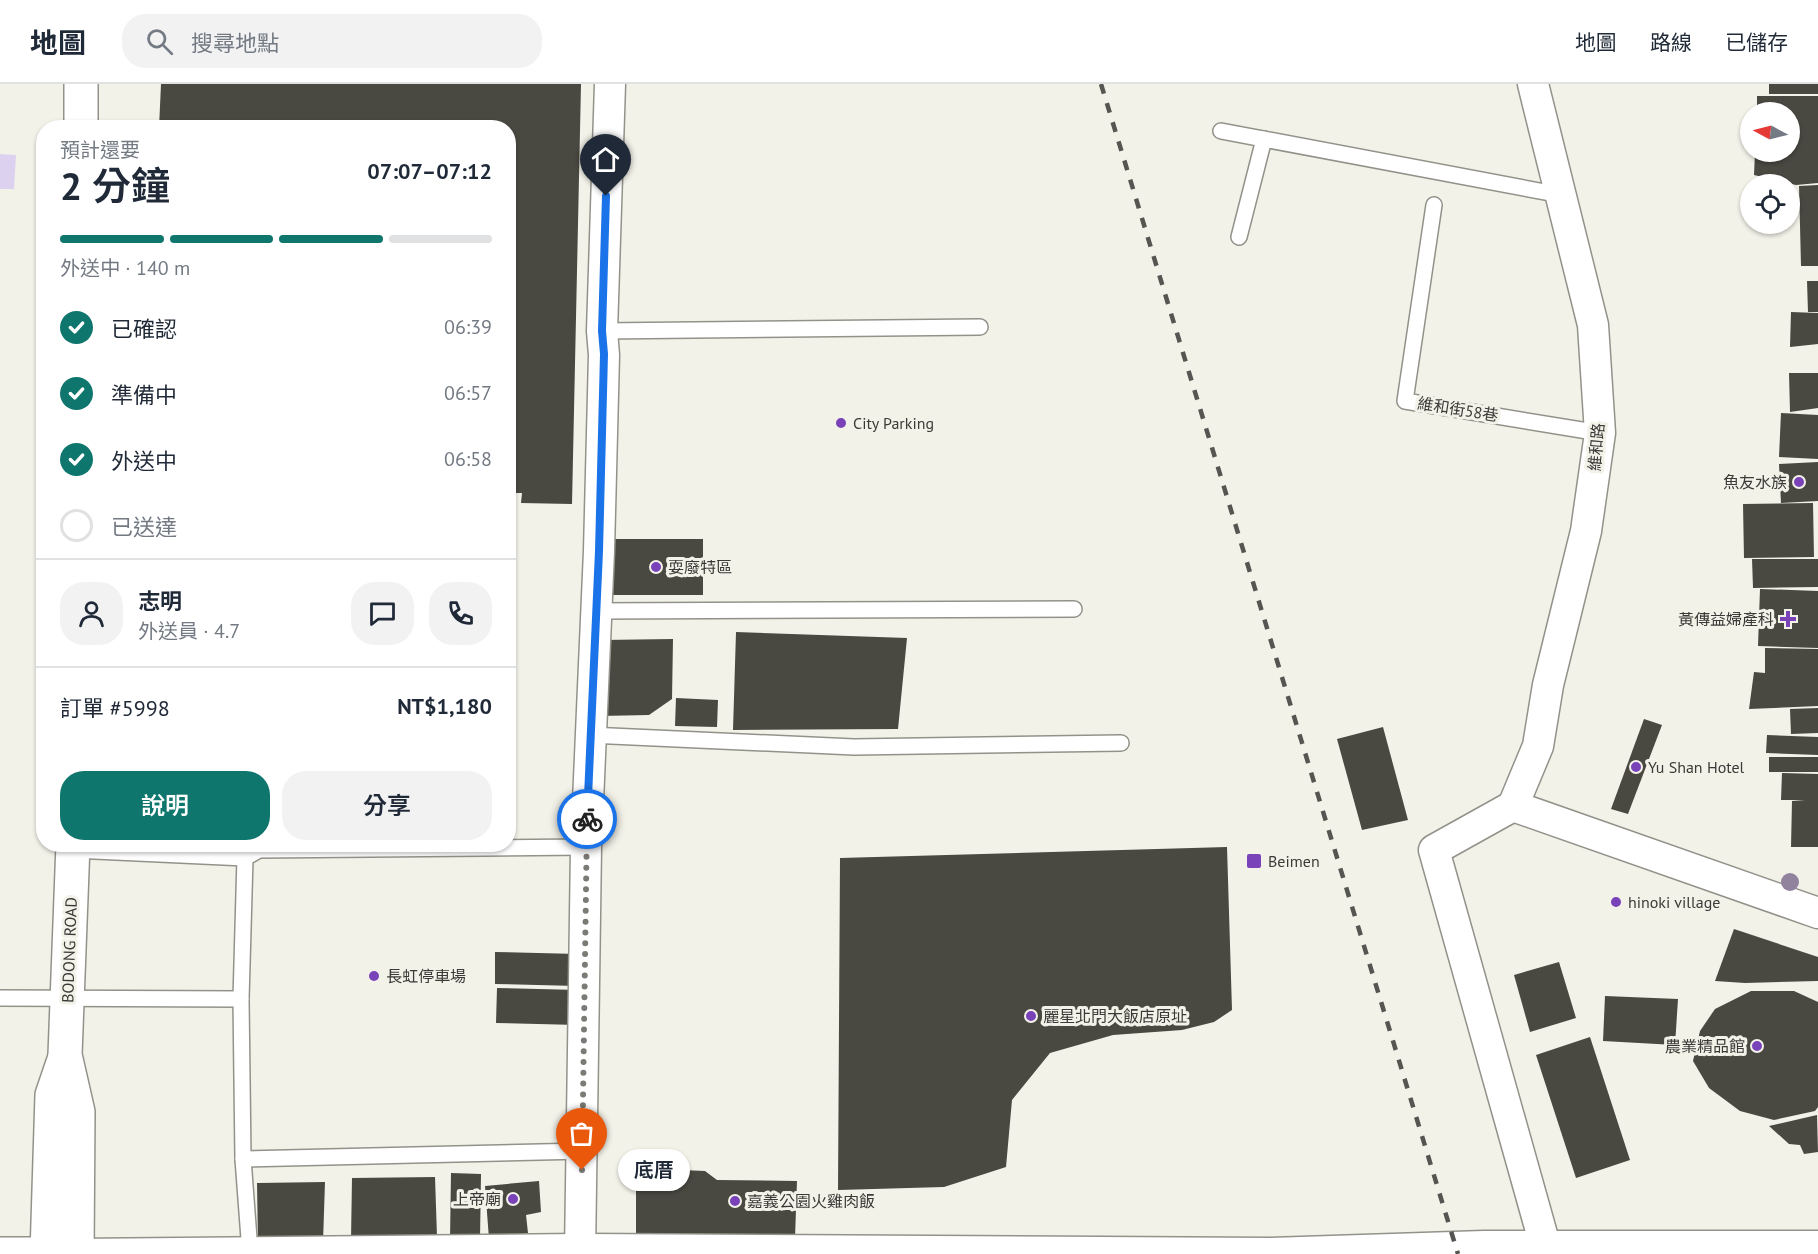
<!DOCTYPE html>
<html lang="zh-TW">
<meta charset="utf-8">
<style>
:root{--surface:#fff;--page:#f2f2f3;--text:#1f2937;--muted:#747a83;--line:#e0e1e3;--accent:#0f766e}
body{margin:0;font-family:"PT Sans","Noto Sans TC",sans-serif;background:var(--page);color:var(--text);height:100vh;display:flex;flex-direction:column;font-size:22px;white-space:nowrap}
*{box-sizing:border-box;margin:0}
p{font-size:20px;color:var(--muted)}
.icon{flex:none;width:33px;height:33px;fill:none;stroke:currentColor;stroke-width:2;stroke-linecap:round;stroke-linejoin:round}
.map{position:relative;flex:1;overflow:hidden}
.sheet{position:absolute;left:36px;top:36px;width:480px;height:732px;display:flex;flex-direction:column;background:var(--surface);border-radius:24px;box-shadow:0 2px 4px #0004}
.sheet>*{flex:none}
.needle{width:39px;rotate:277deg}
.tools{position:absolute;left:1740px;top:18px;display:grid;gap:12px}
.tools a{display:grid;place-items:center;width:60px;height:60px;border-radius:50%;background:var(--surface);box-shadow:0 2px 4px #0004;font-size:30px}
.pin{position:absolute;display:grid;place-items:center;width:51px;height:51px;color:#fff;margin:-62px -26px;border-radius:50% 50% 50% 0;rotate:-45deg;box-shadow:0 0 6px #0007}
.pin .icon{rotate:45deg}
.courier{position:absolute;display:grid;place-items:center;width:60px;height:60px;margin:-30px;border:4px solid #1a73e8;border-radius:50%;background:#fff;color:#222;box-shadow:0 2px 8px #0007}
.bubble{position:absolute;height:42px;border-radius:21px;background:var(--surface);box-shadow:0 2px 4px #0004;font-size:20px;font-weight:600;line-height:42px;text-align:center}
.head em{font-style:normal;font-weight:600}
.head div{display:flex;flex-direction:column-reverse}
.head{display:flex;align-items:center;justify-content:space-between;height:102px;padding:0 24px}
h1{font-size:39px;font-weight:600;line-height:45px}
.bar{display:grid;grid-template-columns:repeat(4,1fr);gap:9px 6px;align-content:center;height:72px;padding:0 24px}
.bar i{height:8px;border-radius:4px;background:var(--line)}
.bar .selected{background:var(--accent)}
.bar p{grid-column:span 4}
.line{display:flex;align-items:center;gap:15px;padding:0 24px;border-top:2px solid var(--line)}
.line div{flex:1}
.round{display:grid;place-items:center;flex:none;width:63px;height:63px;border-radius:24px;background:var(--page)}
ol{padding:0 24px;list-style:none}
li{display:flex;align-items:center;gap:18px;height:66px}
li p{margin-inline-start:auto}
li .icon{padding:6px;border-radius:50%;background:var(--accent);color:#fff;stroke-width:4}
li:last-child{color:var(--muted)}
li i{width:33px;height:33px;border:3px solid var(--line);border-radius:50%}
.button{display:flex;gap:12px;margin-top:auto;padding:12px 24px}
.button a{flex:1;height:69px;border-radius:24px;background:var(--accent);color:#fff;font-size:24px;font-weight:600;line-height:69px;text-align:center}
.button a+a{background:var(--page);color:var(--text)}
header{display:flex;align-items:center;gap:36px;box-sizing:border-box;height:84px;padding:0 30px;background:var(--surface);border-bottom:2px solid var(--line)}
header strong{font-size:28px}
nav{display:flex;gap:33px;margin-inline-start:auto;font-size:21px}
.search{width:420px;height:54px;background:var(--page);display:flex;align-items:center;gap:15px;box-sizing:border-box;padding:0 21px;border-radius:24px;color:var(--muted);font-size:22px}
.map>svg:first-child{display:block}
.green{fill:#dcd2f0}
.building{fill:#494841}
.lines{fill:none;stroke-linecap:round;stroke-linejoin:round}
.service-casing{stroke:#93928a;stroke-width:18}
.minor-casing{stroke:#93928a;stroke-width:33}
.tertiary-casing{stroke:#93928a;stroke-width:36}
.primary-casing{stroke:#93928a;stroke-width:36}
.service{stroke:#fff;stroke-width:15}
.minor{stroke:#fff;stroke-width:30}
.tertiary{stroke:#fff;stroke-width:33}
.primary{stroke:#fff;stroke-width:33}
.rail{stroke:#555551;stroke-width:4.5;stroke-dasharray:10 10;stroke-linecap:butt}
.tree{fill:#91839d}
.done{stroke:#7b7a75;stroke-width:6;stroke-dasharray:0 10.8}
.route{stroke:#1a73e8;stroke-width:8}
.poi-dot{fill:#7a42b9;stroke:#f3f2e9;stroke-width:2}
.labels{text-anchor:middle;dominant-baseline:central;stroke-width:6;stroke-linejoin:round;paint-order:stroke}
.street-label{font-size:16px;fill:#3a3a37;stroke:#f3f2e9}
.poi-label{font-size:16px;fill:#3a3a37;stroke:#f3f2e9;text-anchor:start}
</style>
<header>
<strong>地圖</strong>
<div class="search"><svg class="icon" aria-label="search" viewBox="0 0 24 24"><circle cx="10" cy="10" r="6"/><path d="M15 15l6 6"/></svg>搜尋地點</div>
<nav><a>地圖</a><a>路線</a><a>已儲存</a></nav>
</header>
<div class="map">
<svg width="1818" height="1170" viewBox="0 0 1818 1170">
<rect width="100%" height="100%" fill="#f3f2e9"/>
<polygon class="green" points="0,70 16,71 14,105 0,105"/>
<g class="building">
<polygon points="161,0 581,0 572,420 521,419 522,409 508,409 508,44 159,44"/>
<rect x="1769" y="0" width="49" height="10"/>
<polygon points="1757,12 1818,12 1818,99 1796,101 1754,91 1755,68 1790,68 1790,28 1757,28"/>
<polygon points="1818,101 1818,182 1801,182 1799,102"/>
<polygon points="1807,197 1818,197 1818,228 1808,228"/>
<polygon points="1791,228 1818,229 1818,260 1790,263"/>
<polygon points="1789,289 1818,289 1818,324 1790,328"/>
<polygon points="1781,329 1818,331 1818,375 1779,373"/>
<polygon points="1818,378 1818,417 1781,419 1779,380"/>
<polygon points="1813,419 1814,473 1744,474 1743,420"/>
<rect x="610" y="455" width="93" height="56"/>
<polygon points="1752,475 1818,475 1818,503 1753,504"/>
<polygon points="1760,505 1818,507 1818,564 1758,562"/>
<polygon points="736,548 907,554 898,645 733,646"/>
<polygon points="673,555 672,615 649,631 599,632 602,556"/>
<polygon points="1765,564 1818,565 1818,622 1749,625 1754,588 1765,589"/>
<polygon points="676,614 718,616 717,643 675,642"/>
<polygon points="1818,624 1818,649 1791,650 1790,625"/>
<polygon points="1644,635 1662,641 1628,730 1611,725"/>
<polygon points="1383,643 1408,736 1362,746 1337,655"/>
<polygon points="1767,651 1818,653 1818,671 1766,669"/>
<rect x="1769" y="673" width="49" height="15"/>
<polygon points="1782,689 1818,690 1818,763 1791,763 1792,717 1805,716 1781,716"/>
<polygon points="1227,763 1232,926 1214,938 1182,946 1113,951 1050,969 1012,1016 1006,1083 944,1103 838,1106 840,774"/>
<polygon points="1734,845 1818,873 1818,897 1745,899 1715,897"/>
<polygon points="495,868 578,870 577,902 495,900"/>
<polygon points="1559,878 1576,934 1530,948 1514,891"/>
<polygon points="497,904 579,906 578,941 496,939"/>
<polygon points="1751,907 1794,907 1818,918 1818,1023 1815,1027 1774,1036 1740,1027 1709,1004 1693,977 1700,947 1715,925"/>
<polygon points="1605,912 1678,915 1675,961 1603,957"/>
<polygon points="1590,953 1630,1076 1576,1094 1536,971"/>
<polygon points="1817,1031 1818,1068 1804,1070 1800,1061 1789,1060 1769,1042"/>
<polygon points="636,1084 705,1087 717,1096 797,1097 795,1154 636,1154"/>
<polygon points="451,1089 481,1090 480,1156 450,1156"/>
<polygon points="435,1093 437,1153 351,1156 352,1094"/>
<polygon points="539,1097 541,1128 526,1131 528,1149 489,1155 485,1102"/>
<polygon points="325,1098 323,1158 258,1160 257,1099"/>
</g>
<g class="lines">
<g class="service-casing">
<g id="service">
<polyline points="1221,47 1561,111"/>
<polyline points="1434,121 1405,317 1600,349"/>
<polyline points="1239,153 1264,55"/>
<polyline points="602,247 980,243"/>
<polyline points="596,527 1074,525"/>
<polyline points="589,651 854,663 1121,659"/>
<polyline points="73,766 245,774 259,766 586,763"/>
<polyline points="245,774 241,915 243,1075 250,1168"/>
<polyline points="0,914 241,915"/>
<polyline points="243,1075 583,1067"/>
</g>
</g>
<g class="minor-casing">
<g id="minor">
<polyline points="1513,722 1538,662 1548,601 1586,447 1600,349 1593,241 1533,0"/>
<polyline points="1545,1161 1434,766 1513,722 1818,829"/>
<polyline points="77,1170 580,1165 1270,1169 1484,1162 1818,1162"/>
<polyline points="580,1170 586,763 599,467 604,271 602,247 610,0"/>
</g>
</g>
<g class="tertiary-casing">
<g id="tertiary">
<polyline points="81,44 81,0"/>
<polyline points="73,760 65,971 78,1028 77,1170"/>
<polyline points="47,1170 52,1011 65,973"/>
</g>
</g>
<g class="primary-casing">
<polyline id="primary" points="0,1170 77,1170"/>
</g>
<use href="#service" class="service"/>
<use href="#minor" class="minor"/>
<use href="#tertiary" class="tertiary"/>
<use href="#primary" class="primary"/>
<polyline class="rail" points="1101,0 1458,1170"/>
</g>
<circle class="tree" cx="1790" cy="798" r="9"/>
<g class="lines">
<polyline class="done" points="582,1086 587,735"/>
<polyline class="route" points="587,735 599,467 604,270 602,247 606,112"/>
</g>
<g class="poi-dot">
<circle cx="841" cy="339" r="6"/>
<circle cx="1799" cy="398" r="6"/>
<circle cx="656" cy="483" r="6"/>
<path d="M1785 526h6v6h6v6h-6v6h-6v-6h-6v-6h6z"/>
<circle cx="1636" cy="683" r="6"/>
<rect x="1246" y="769" width="16" height="16" rx="3"/>
<circle cx="1616" cy="818" r="6"/>
<circle cx="374" cy="892" r="6"/>
<circle cx="1031" cy="932" r="6"/>
<circle cx="1757" cy="962" r="6"/>
<circle cx="513" cy="1115" r="6"/>
<circle cx="735" cy="1117" r="6"/>
</g>
<g class="labels">
<g class="street-label">
<text transform="translate(1458 325) rotate(9)">維和街58巷</text>
<text transform="translate(1596 363) rotate(-85)">維和路</text>
<text transform="translate(69 866) rotate(-88)">BODONG ROAD</text>
</g>
<g class="poi-label">
<text x="853" y="339">City Parking</text>
<text x="1787" y="398" text-anchor="end">魚友水族</text>
<text x="668" y="483">耍廢特區</text>
<text x="1774" y="535" text-anchor="end">黃傳益婦產科</text>
<text x="1648" y="683">Yu Shan Hotel</text>
<text x="1268" y="777">Beimen</text>
<text x="1628" y="818">hinoki village</text>
<text x="386" y="892">長虹停車場</text>
<text x="1043" y="932">麗星北門大飯店原址</text>
<text x="1745" y="962" text-anchor="end">農業精品館</text>
<text x="501" y="1115" text-anchor="end">上帝廟</text>
<text x="747" y="1117">嘉義公園火雞肉飯</text>
</g>
</g>
</svg>
<div class="tools">
<a><svg class="needle" viewBox="-14 -14 28 28"><path d="M0-13l5 13h-10z" fill="#e53935"/><path d="M0 13l5-13h-10z" fill="#747a83"/></svg></a>
<a><svg class="icon" aria-label="locate" viewBox="0 0 24 24"><circle cx="12" cy="12" r="6"/><path d="M12 2v4M12 18v4M2 12h4M18 12h4"/></svg></a>
</div>
<div class="pin" style="left:582px;top:1086px;background:#ea580c"><svg class="icon" aria-label="bag" viewBox="0 0 24 24"><path d="M5 8h14l-1 12H6zM9 8a3 3 0 0 1 6 0"/></svg></div>
<div class="pin" style="left:606px;top:112px;background:#1f2937"><svg class="icon" aria-label="home" viewBox="0 0 24 24"><path d="M3 11l9-7 9 7M6 9v11h12V9"/></svg></div>
<div class="courier" style="left:587px;top:735px"><svg class="icon" aria-label="bike" viewBox="0 0 24 24"><circle cx="6" cy="16" r="4"/><circle cx="18" cy="16" r="4"/><path d="M6 16l4-8h5l3 8M10 8l3 8H6M13 5h3"/></svg></div>
<div class="bubble" style="left:618px;top:1065px;width:72px">底厝</div>
<section class="sheet">
<div class="head"><div><h1>2 分鐘</h1><p>預計還要</p></div><em>07:07–07:12</em></div>
<div class="bar"><i class="selected"></i><i class="selected"></i><i class="selected"></i><i></i><p>外送中 · 140 m</p></div>
<ol>
<li><svg class="icon" aria-label="check" viewBox="0 0 24 24"><path d="M5 12l5 5 9-10"/></svg>已確認<p>06:39</p></li>
<li><svg class="icon" aria-label="check" viewBox="0 0 24 24"><path d="M5 12l5 5 9-10"/></svg>準備中<p>06:57</p></li>
<li><svg class="icon" aria-label="check" viewBox="0 0 24 24"><path d="M5 12l5 5 9-10"/></svg>外送中<p>06:58</p></li>
<li><i></i>已送達</li>
</ol>
<div class="line" style="height:108px"><a class="round"><svg class="icon" aria-label="person" viewBox="0 0 24 24"><circle cx="12" cy="8" r="4"/><path d="M4 21q1-7 8-7t8 7"/></svg></a><div><b>志明</b><p>外送員 · 4.7</p></div><a class="round"><svg class="icon" aria-label="chat" viewBox="0 0 24 24"><path d="M4 5h16v11H9l-5 4z"/></svg></a><a class="round"><svg class="icon" aria-label="phone" viewBox="0 0 24 24"><path d="M5 4h4l2 5-3 2q2 4 5 5l2-3 5 2v4C11 20 4 13 5 4z"/></svg></a></div>
<div class="line" style="height:78px"><div>訂單 #5998</div><b>NT$1,180</b></div>
<div class="button"><a>說明</a><a>分享</a></div>
</section>
</div>
